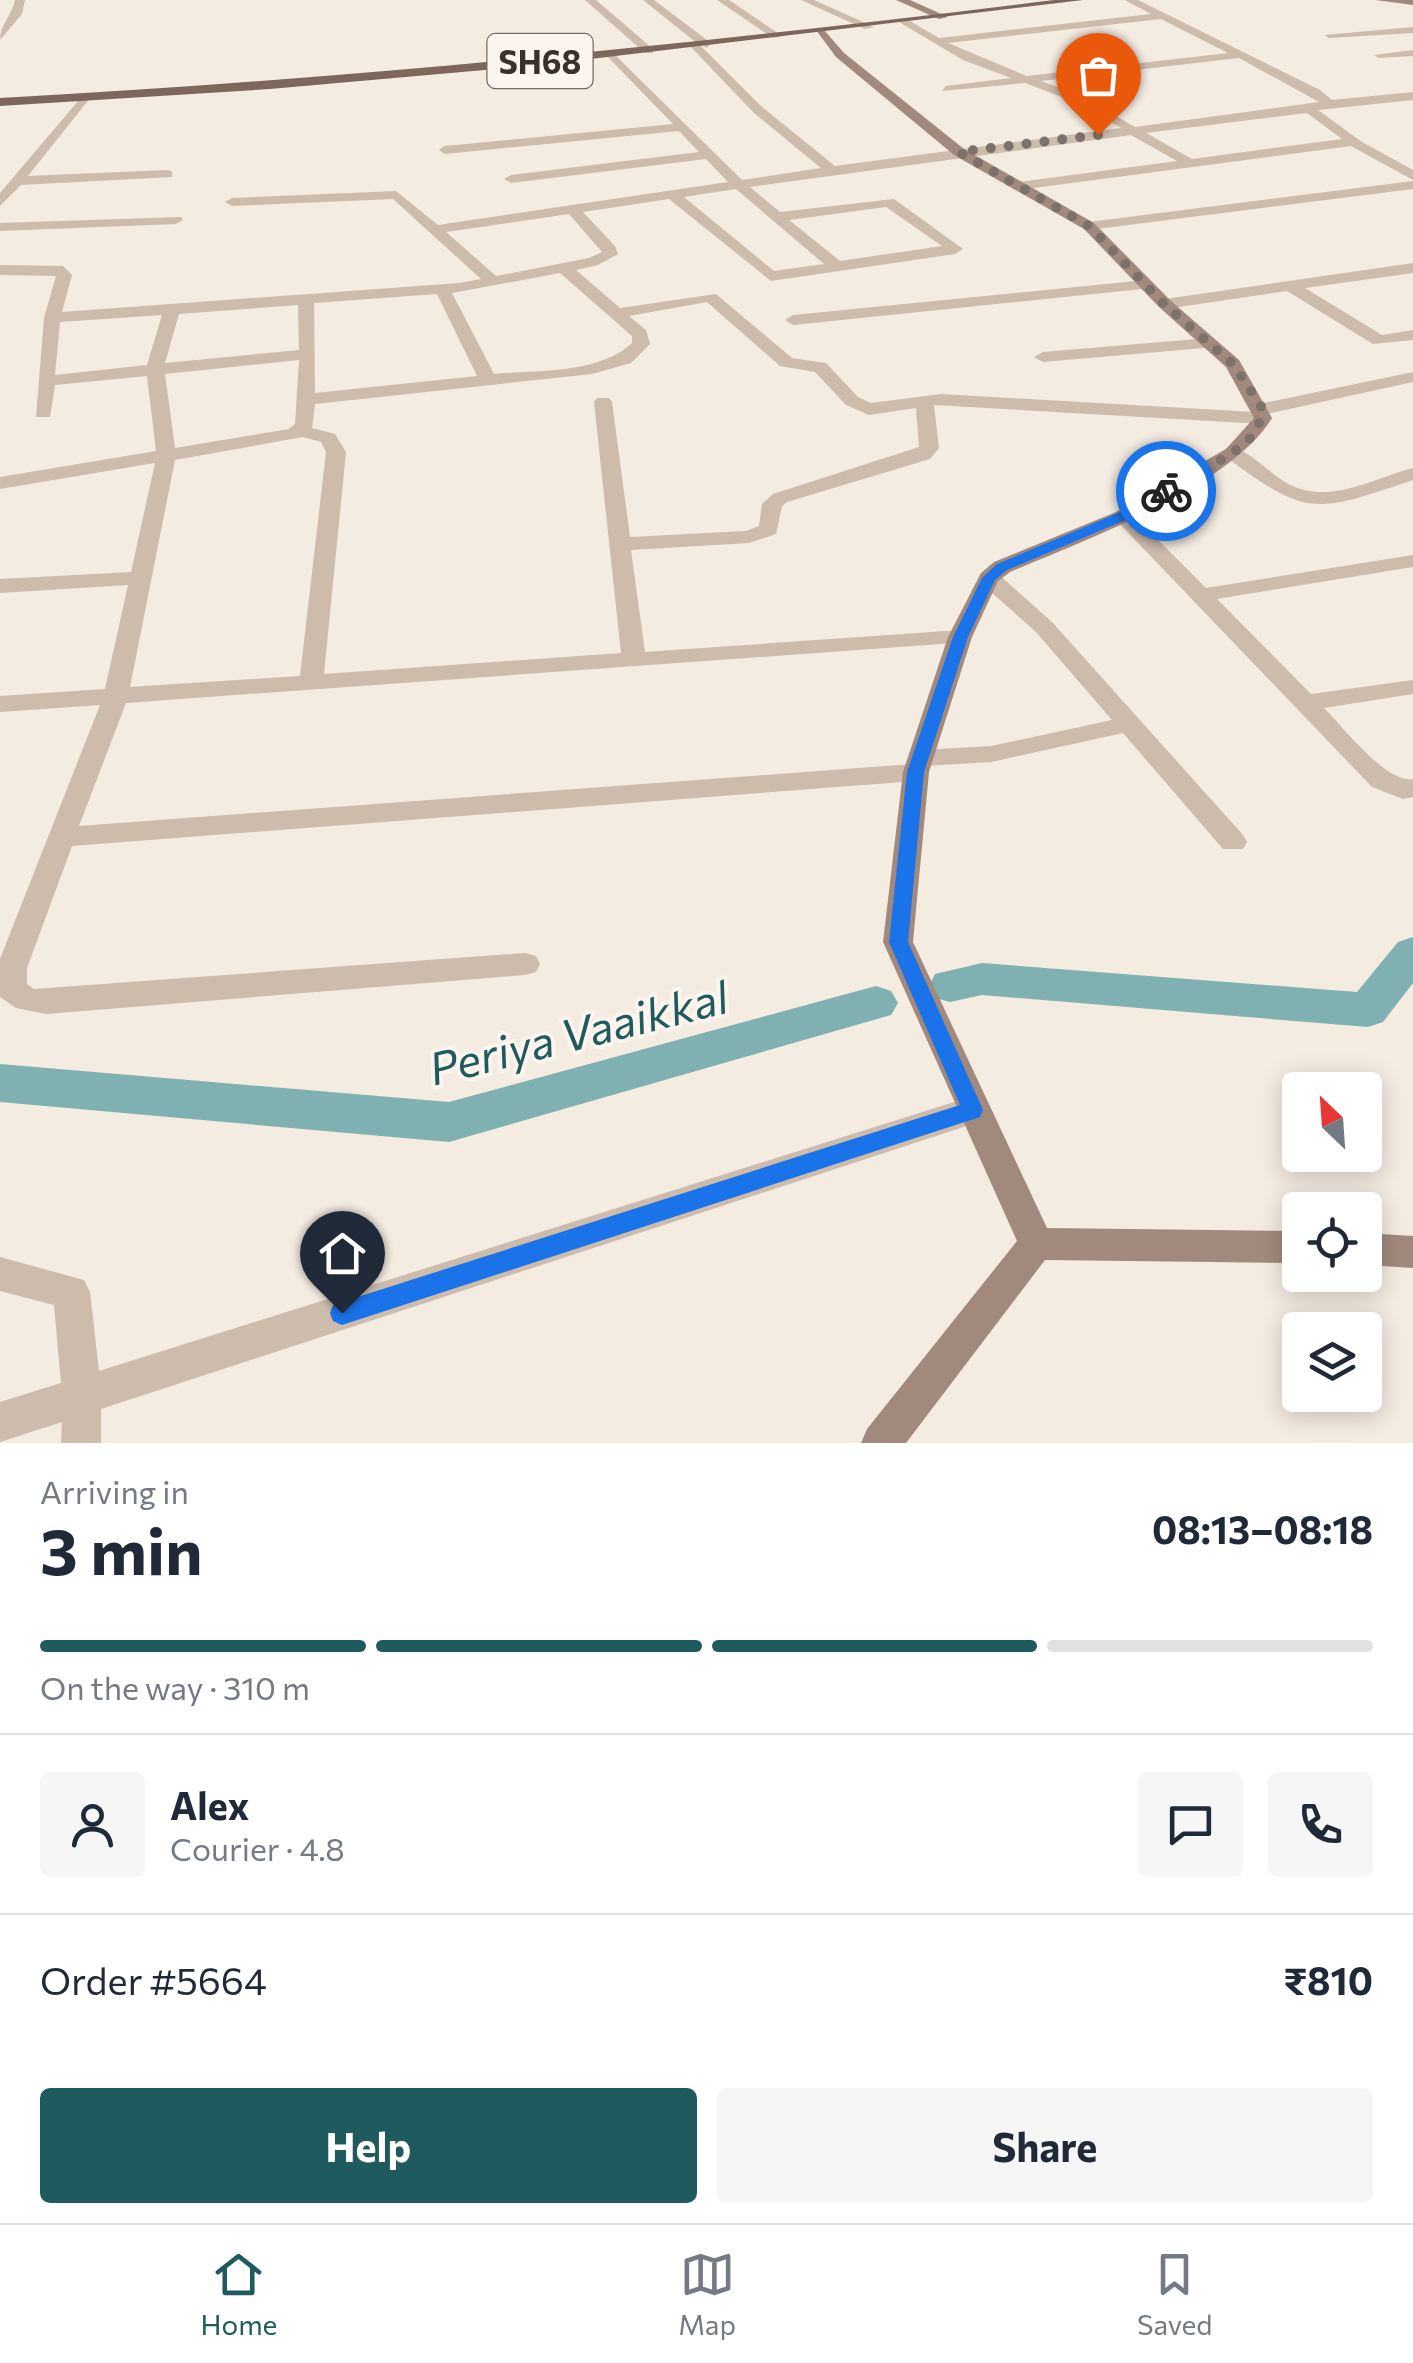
<!DOCTYPE html>
<meta charset="utf-8">
<style>
:root{--surface:#fff;--page:#f6f6f7;--text:#1f2937;--muted:#747a83;--line:#e0e1e3;--accent:#1f5a5e}
body{margin:0;font-family:Commissioner,sans-serif;background:var(--page);color:var(--text);height:100vh;display:flex;flex-direction:column;font-size:38px;white-space:nowrap}
*{box-sizing:border-box;margin:0}
p{font-size:32px;color:var(--muted)}
.icon{flex:none;width:55px;height:55px;fill:none;stroke:currentColor;stroke-width:2;stroke-linecap:round;stroke-linejoin:round}
.map{position:relative;height:1443px;overflow:hidden}
.sheet{display:flex;flex-direction:column;background:var(--surface);flex:1}
.sheet>*{flex:none}
.needle{width:65px;rotate:335deg}
.controls{position:absolute;left:1282px;top:1072px;display:grid;gap:20px}
.controls a{display:grid;place-items:center;width:100px;height:100px;border-radius:10px;background:var(--surface);box-shadow:0 5px 25px #0003;font-size:50px}
.pin{position:absolute;display:grid;place-items:center;width:85px;height:85px;color:#fff;margin:-102px -42px;border-radius:50% 50% 50% 0;rotate:-45deg;box-shadow:0 0 10px #0007}
.pin .icon{rotate:45deg}
.courier{position:absolute;display:grid;place-items:center;width:100px;height:100px;margin:-50px;border:8px solid #1a73e8;border-radius:50%;background:#fff;color:#222;box-shadow:0 2px 12px #0007}
.head em{font-style:normal;font-weight:700}
.head div{display:flex;flex-direction:column-reverse}
.head{display:flex;align-items:center;justify-content:space-between;height:170px;padding:0 40px}
h1{font-size:65px;font-weight:700;line-height:75px}
.bar{display:grid;grid-template-columns:repeat(4,1fr);gap:15px 10px;align-content:center;height:120px;padding:0 40px}
.bar i{height:12px;border-radius:8px;background:var(--line)}
.bar .on{background:var(--accent)}
.bar p{grid-column:span 4}
.line{display:flex;align-items:center;gap:25px;padding:0 40px;border-top:2px solid var(--line)}
.line div{flex:1}
.round{display:grid;place-items:center;flex:none;width:105px;height:105px;border-radius:10px;background:var(--page)}
.primary-button{display:flex;gap:20px;margin-top:auto;padding:20px 40px}
.primary-button a{flex:1;height:115px;border-radius:10px;background:var(--accent);color:#fff;font-size:40px;font-weight:700;line-height:115px;text-align:center}
.primary-button a+a{background:var(--page);color:var(--text)}
.tab-bar{display:flex;justify-content:space-around;align-items:center;height:140px;border-top:2px solid var(--line);background:var(--surface);font-size:28px;color:var(--muted)}
.tab-bar a{display:grid;justify-items:center;gap:5px}
.tab-bar .on{color:var(--accent)}
.map>svg:first-child{display:block}
.lines{fill:none;stroke-linecap:round;stroke-linejoin:round}
.canal{fill:#7fb0b2;fill-rule:evenodd}
.street{fill:#cdbbac;fill-rule:evenodd}
.secondary{fill:#a18a7d;fill-rule:evenodd}
.primary{fill:#7d675c;fill-rule:evenodd}
.route{fill:#1a73e8}
.done{stroke:#7c716b;stroke-width:10;stroke-dasharray:0 18}
.labels{text-anchor:middle;dominant-baseline:central;stroke-width:8;stroke-linejoin:round;paint-order:stroke}
.shield{fill:#fbf5ee;stroke:#756b66;stroke-width:2.5}
.shield-label{font-size:32px;font-weight:bold;fill:#3b302b}
.near-water-label{font-size:45px;font-style:italic;fill:#1f5a5e;stroke:#fbf5ee}
</style>
<div class="map">
<svg width="1413" height="1443" viewBox="0 0 1413 1443">
<rect width="100%" height="100%" fill="#f4ebe1"/>
<g class="lines">
<g class="canal">
<polygon points="1413,937 1413,983 1383,1022 1368,1027 982,995 950,1002 935,998 929,986 935,974 982,963 1357,992 1398,942"/>
<polygon points="876,986 891,991 898,1003 891,1015 449,1142 0,1102 0,1064 449,1102"/>
</g>
<g class="street">
<path d="M15,0H25L22,14L0,40C0,25 12,15 15,0Z"/>
<polygon points="585,0 596,0 653,49 653,53 645,53"/>
<path d="M643,0H654L711,43L707,48L699,44L762,107L835,166L1121,128L1072,101L1025,83L942,91L946,86L1011,78L963,60L899,22L908,20L939,38L1151,14L1125,0H1138L1320,90L1332,100L1413,92V100L1318,110L1362,142L1413,170V180L1351,146L1019,190L1012,186L1019,182L1177,161L1131,135L750,187L780,212L894,199L963,249L955,254L771,281L669,199L583,212L615,246L618,254L598,265L576,270L620,308L716,294L792,358L826,363L858,397L871,403L941,394L1254,412V405L1413,372V382L1267,414L1272,418L1263,424L934,405L939,448L930,459L787,502L782,506L776,534L749,543L631,550L645,652L960,630L968,632L972,637L968,642L126,703L79,826L912,764L908,758L912,752L921,750L991,746L1112,720L1036,632L981,583L978,578L981,573H997L1052,622L1243,835L1247,842L1243,849H1223L1123,733L991,762L925,766L929,772L925,778L916,781L72,846L27,968V984L34,989L525,953L536,956L540,964L536,972L525,975L46,1014L16,1008L0,997V959L100,705L0,712V696L105,689L128,585L0,593V579L131,572L155,463L0,489V477L156,451L147,376L55,385L50,417H36L44,318L56,276L0,275V265L63,266L72,275L62,312L459,283L481,279L393,199L232,206L225,202L232,198L396,191L438,225L728,182L706,159L511,183L504,179L511,175L699,152L679,131L445,154L439,150L445,146L673,124L608,57L612,52L742,180L821,168L754,113L690,46L698,44ZM1161,19L1228,53L1027,76L948,43ZM1239,58L1319,102L1135,127L1080,95L1041,81ZM1307,113L1342,139L1192,159L1146,133ZM736,189L824,264L774,271L684,197ZM886,207L942,246L840,261L789,220ZM569,214L602,252L589,258L496,276L446,232ZM560,273L632,336V343C599,374 538,370 494,374L452,293ZM437,294L477,376L315,393L314,303ZM707,302L780,366L815,372L846,405L869,415L916,408L919,447L773,494L762,504L759,526L746,531L630,537L612,402L609,398H597L594,402L621,653L324,674L346,452L335,434L312,428L315,404L592,374L631,363L650,344L646,330L629,316ZM298,305L299,350L165,363L179,314ZM162,315L147,365L55,375L60,322ZM299,360L295,424L289,429L175,448L165,374ZM303,437L321,442L326,452L300,676L130,687L175,460Z"/>
<polygon points="717,0 729,0 782,36 773,38"/>
<polygon points="801,0 814,0 874,27 865,29"/>
<polygon points="1413,27 1413,33 1329,38 1324,35"/>
<polygon points="1413,50 1413,56 1379,58 1374,55"/>
<polygon points="84,94 90,98 28,176 167,170 172,171 172,177 21,185 0,206 0,193"/>
<polygon points="1413,181 1413,189 1089,230 1082,226 1089,222"/>
<polygon points="181,217 183,220 176,224 0,231 0,223"/>
<polygon points="1413,263 1413,273 1305,288 1382,335 1413,330 1413,340 1373,344 1287,291 1165,309 1157,304 1165,299"/>
<polygon points="1146,280 1154,285 1152,288 793,325 785,320 793,315"/>
<polygon points="1209,338 1218,343 1215,347 1043,362 1034,357 1043,352"/>
<path d="M1233,447C1252,453 1268,472 1285,482C1327,507 1371,479 1413,468V480C1317,512 1309,519 1226,457L1223,453Z"/>
<path d="M1123,510L1130,512L1206,588L1413,555V567L1217,599L1311,694L1413,680V694L1324,708C1343,727 1387,784 1413,779V797L1403,799L1372,787L1116,520L1113,516L1116,512Z"/>
<polygon points="973,1096 985,1100 990,1110 985,1120 101,1409 101,1443 61,1443 62,1422 0,1442 0,1402 61,1383 54,1305 0,1291 0,1257 84,1280 90,1292 99,1371"/>
</g>
<g class="secondary">
<polygon points="896,0 910,0 948,17 939,19"/>
<polygon points="1375,0 1413,0 1413,5"/>
<path d="M816,30H824L844,53L964,149L1094,223L1171,301L1239,360L1272,418C1230,487 1085,540 1010,572L998,581L972,637L929,772L913,942L1047,1228L1300,1231V1263L1045,1260L906,1443H861L867,1429L1017,1241L883,942L903,772L948,637L981,573L994,562L1116,512L1226,449L1254,418L1226,367L1159,307L1084,229L954,155L836,57Z"/>
<polygon points="1365,1233 1413,1236 1413,1268 1365,1265"/>
</g>
<path class="primary" d="M1054,0H1083L540,65L270,89L0,106V98C353,79 704,43 1054,0Z"/>
</g>
<polygon class="route" points="1162,488 1173,491 1128,519 1007,570 995,580 968,637 924,772 908,942 983,1110 980,1117 342,1325 333,1321 330,1313 333,1305 342,1302 960,1105 889,942 907,772 953,637 982,578 997,564 1118,513"/>
<g class="lines">
<polyline class="done" points="1098,135 959,152 1089,226 1164,304 1233,364 1262,408 1262,418 1251,437 1233,453 1166,491"/>
</g>
<g class="labels">
<rect class="shield" x="487.5" y="34" width="105" height="54" rx="8"/>
<g class="shield-label">
<text x="540" y="61">SH68</text>
</g>
<g class="near-water-label">
<text transform="translate(578 1031) rotate(-14)">Periya Vaaikkal</text>
</g>
</g>
</svg>
<div class="controls">
<a><svg class="needle" viewBox="-14 -14 28 28"><path d="M0-13l5 13h-10z" fill="#e53935"/><path d="M0 13l5-13h-10z" fill="#747a83"/></svg></a>
<a><svg class="icon" aria-label="locate" viewBox="0 0 24 24"><circle cx="12" cy="12" r="6"/><path d="M12 2v4M12 18v4M2 12h4M18 12h4"/></svg></a>
<a><svg class="icon" aria-label="layers" viewBox="0 0 24 24"><path d="M12 4l9 5-9 5-9-5zM3 14l9 5 9-5"/></svg></a>
</div>
<div class="pin" style="left:1098px;top:135px;background:#ea580c"><svg class="icon" aria-label="bag" viewBox="0 0 24 24"><path d="M5 8h14l-1 12H6zM9 8a3 3 0 0 1 6 0"/></svg></div>
<div class="pin" style="left:342px;top:1313px;background:#1f2937"><svg class="icon" aria-label="home" viewBox="0 0 24 24"><path d="M3 11l9-7 9 7M6 9v11h12V9"/></svg></div>
<div class="courier" style="left:1166px;top:491px"><svg class="icon" aria-label="bike" viewBox="0 0 24 24"><circle cx="6" cy="16" r="4"/><circle cx="18" cy="16" r="4"/><path d="M6 16l4-8h5l3 8M10 8l3 8H6M13 5h3"/></svg></div>
</div>
<section class="sheet">
<div class="head"><div><h1>3 min</h1><p>Arriving in</p></div><em>08:13–08:18</em></div>
<div class="bar"><i class="on"></i><i class="on"></i><i class="on"></i><i></i><p>On the way · 310 m</p></div>
<div class="line" style="height:180px"><a class="round"><svg class="icon" aria-label="person" viewBox="0 0 24 24"><circle cx="12" cy="8" r="4"/><path d="M4 21q1-7 8-7t8 7"/></svg></a><div><b>Alex</b><p>Courier · 4.8</p></div><a class="round"><svg class="icon" aria-label="chat" viewBox="0 0 24 24"><path d="M4 5h16v11H9l-5 4z"/></svg></a><a class="round"><svg class="icon" aria-label="phone" viewBox="0 0 24 24"><path d="M5 4h4l2 5-3 2q2 4 5 5l2-3 5 2v4C11 20 4 13 5 4z"/></svg></a></div>
<div class="line" style="height:130px"><div>Order #5664</div><b>₹810</b></div>
<div class="primary-button"><a>Help</a><a>Share</a></div>
</section>
<nav class="tab-bar">
<a class="on"><svg class="icon" aria-label="home" viewBox="0 0 24 24"><path d="M3 11l9-7 9 7M6 9v11h12V9"/></svg>Home</a>
<a><svg class="icon" aria-label="map" viewBox="0 0 24 24"><path d="M3 6l6-2 6 2 6-2v14l-6 2-6-2-6 2zM9 4v14M15 6v14"/></svg>Map</a>
<a><svg class="icon" aria-label="saved" viewBox="0 0 24 24"><path d="M7 4h10v16l-5-4-5 4z"/></svg>Saved</a>
</nav>
